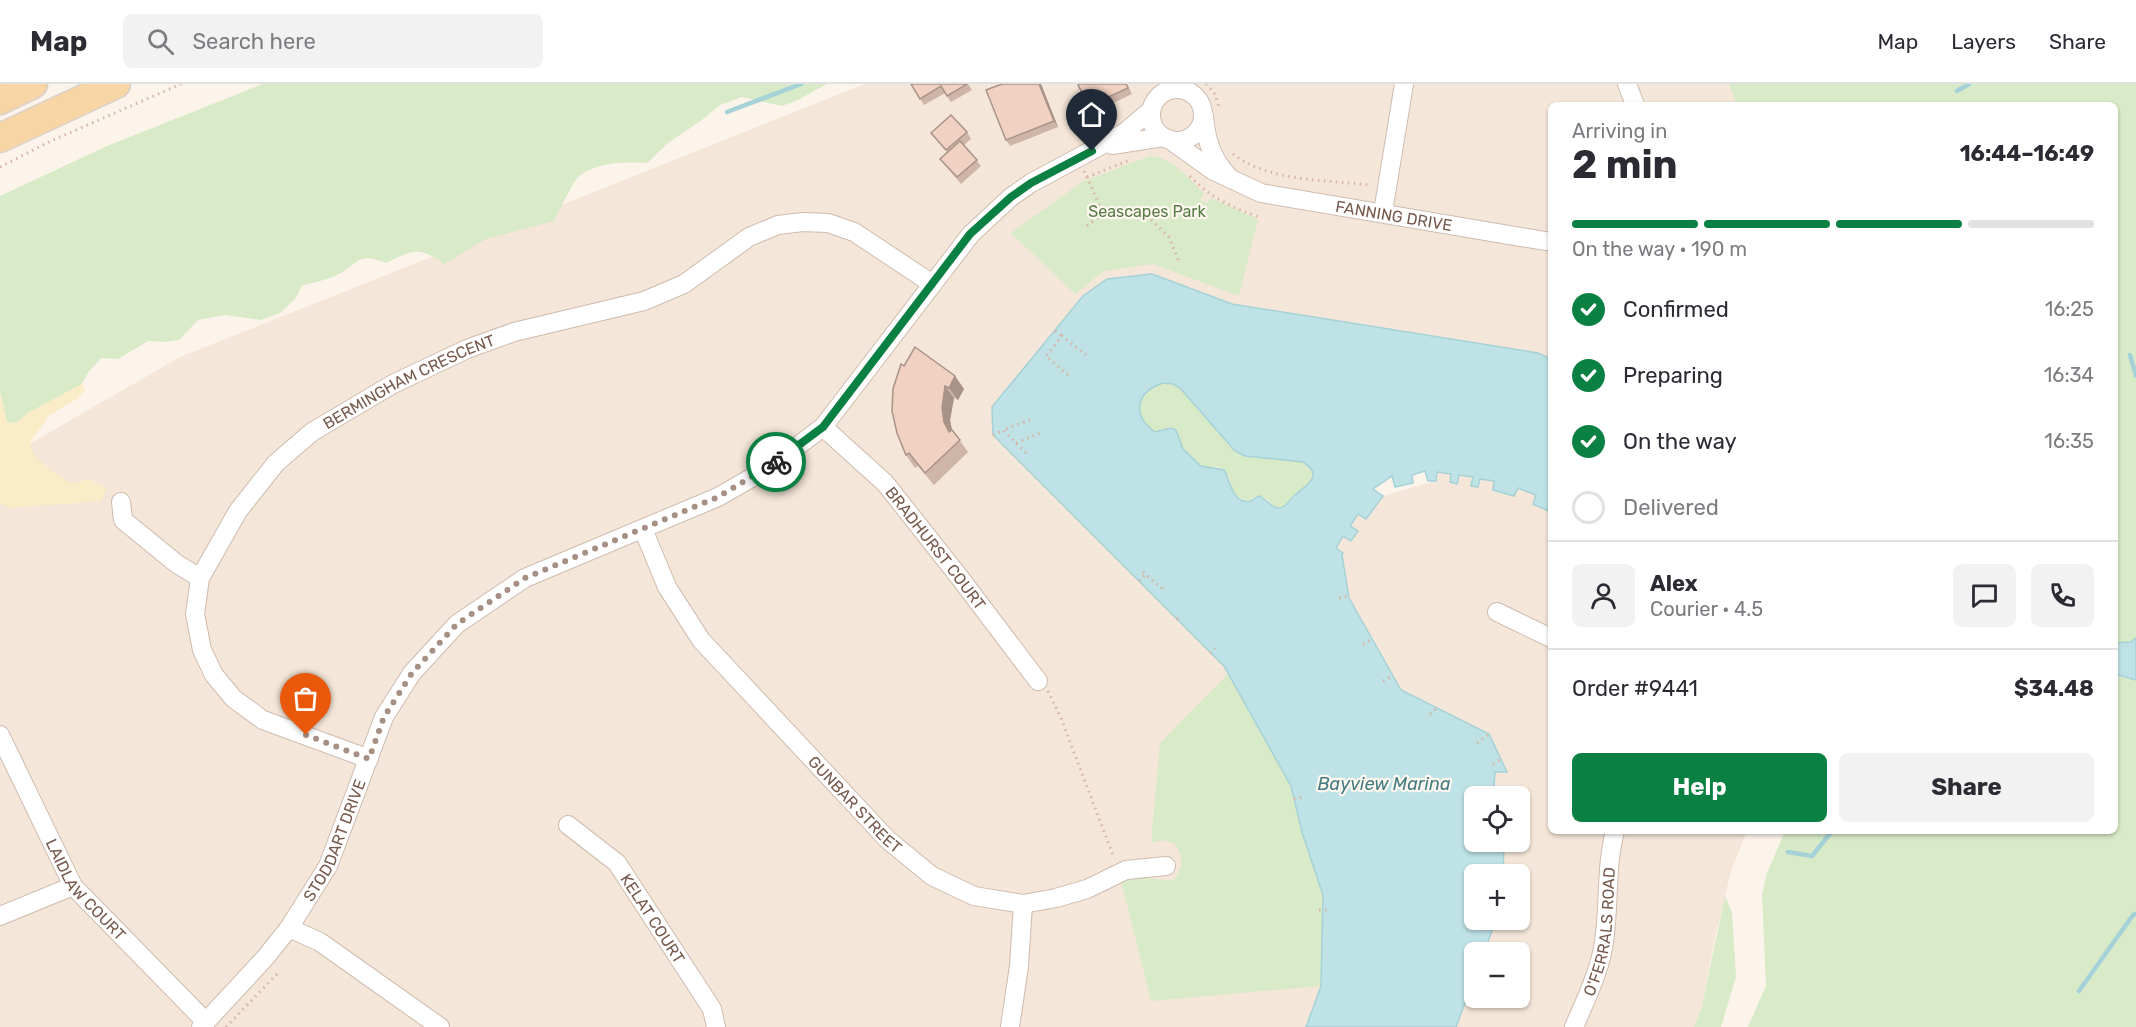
<!DOCTYPE html>
<meta charset="utf-8">
<style>
:root{--surface:#fff;--page:#f2f2f3;--text:#2b2b33;--muted:#7c7c81;--line:#e1e1e2;--accent:#0b8043}
body{margin:0;font-family:Rubik,sans-serif;background:var(--page);color:var(--text);height:100vh;display:flex;flex-direction:column;font-size:22px;white-space:nowrap}
*{box-sizing:border-box;margin:0}
p{font-size:20px;color:var(--muted)}
.icon{flex:none;width:33px;height:33px;fill:none;stroke:currentColor;stroke-width:2;stroke-linecap:round;stroke-linejoin:round}
.map{position:relative;flex:1;overflow:hidden}
.drawer{position:absolute;left:1548px;top:18px;width:570px;height:732px;display:flex;flex-direction:column;background:var(--surface);border-radius:9px;box-shadow:0 2px 4px #0004}
.drawer>*{flex:none}
.controls{position:absolute;left:1464px;top:702px;display:grid;gap:12px}
.controls a{display:grid;place-items:center;width:66px;height:66px;border-radius:9px;background:var(--surface);box-shadow:0 2px 4px #0004;font-size:30px}
.pin{position:absolute;display:grid;place-items:center;width:51px;height:51px;color:#fff;margin:-62px -26px;border-radius:50% 50% 50% 0;rotate:-45deg;box-shadow:0 0 6px #0007}
.pin .icon{rotate:45deg}
.courier{position:absolute;display:grid;place-items:center;width:60px;height:60px;margin:-30px;border:4px solid #0b8043;border-radius:50%;background:#fff;color:#222;box-shadow:0 2px 8px #0007}
.head em{font-style:normal;font-weight:700}
.head div{display:flex;flex-direction:column-reverse}
.head{display:flex;align-items:center;justify-content:space-between;height:102px;padding:0 24px}
h1{font-size:39px;font-weight:700;line-height:45px}
.bar{display:grid;grid-template-columns:repeat(4,1fr);gap:9px 6px;align-content:center;height:72px;padding:0 24px}
.bar i{height:8px;border-radius:4px;background:var(--line)}
.bar .on{background:var(--accent)}
.bar p{grid-column:span 4}
.line{display:flex;align-items:center;gap:15px;padding:0 24px;border-top:2px solid var(--line)}
.line div{flex:1}
.round{display:grid;place-items:center;flex:none;width:63px;height:63px;border-radius:9px;background:var(--page)}
ol{padding:0 24px;list-style:none}
li{display:flex;align-items:center;gap:18px;height:66px}
li p{margin-inline-start:auto}
li .icon{padding:6px;border-radius:50%;background:var(--accent);color:#fff;stroke-width:4}
li:last-child{color:var(--muted)}
li i{width:33px;height:33px;border:3px solid var(--line);border-radius:50%}
.primary-button{display:flex;gap:12px;margin-top:auto;padding:12px 24px}
.primary-button a{flex:1;height:69px;border-radius:9px;background:var(--accent);color:#fff;font-size:24px;font-weight:700;line-height:69px;text-align:center}
.primary-button a+a{background:var(--page);color:var(--text)}
header{display:flex;align-items:center;gap:36px;box-sizing:border-box;height:84px;padding:0 30px;background:var(--surface);border-bottom:2px solid var(--line)}
header strong{font-size:28px}
nav{display:flex;gap:33px;margin-inline-start:auto;font-size:21px}
.search{width:420px;height:54px;background:var(--page);display:flex;align-items:center;gap:15px;box-sizing:border-box;padding:0 21px;border-radius:9px;color:var(--muted);font-size:22px}
.map>svg:first-child{display:block}
.residential{fill:#f4e6d8}
.green{fill:#d8eac8}
.sand{fill:#faecc6}
.water{fill:#bee2e6;stroke:#a5d2d7;stroke-width:1.5;fill-rule:evenodd}
.lines{fill:none;stroke-linecap:round;stroke-linejoin:round}
.stream{stroke:#a5d2d7;stroke-width:4.5}
.street-casing{stroke:#cebcaf;stroke-width:20}
.primary-casing{stroke:#d9d1cd;stroke-width:31}
.path{stroke:#d6b5a5;stroke-width:3;stroke-dasharray:1.5 4.5;stroke-linecap:butt}
.street{stroke:#fff;stroke-width:18}
.primary{stroke:#f8d5a5;stroke-width:28}
.wall{fill:#cfb5a7}
.shaded-wall{fill:#a99388}
.building{fill:#f1d2c2;stroke:#a99388;stroke-width:1.5}
.done{stroke:#a69084;stroke-width:6;stroke-dasharray:0 10.8}
.route{stroke:#0b8043;stroke-width:8}
.labels{text-anchor:middle;dominant-baseline:central;stroke-width:4.5;stroke-linejoin:round;paint-order:stroke}
.park-label{font-size:16px;fill:#587c45;stroke:#fef8f1}
.street-label{font-size:16px;fill:#775a4d;stroke:#fef8f1}
.water-label{font-size:18px;font-style:italic;fill:#447b82;stroke:#fef8f1}
</style>
<header>
<strong>Map</strong>
<div class="search"><svg class="icon" aria-label="search" viewBox="0 0 24 24"><circle cx="10" cy="10" r="6"/><path d="M15 15l6 6"/></svg>Search here</div>
<nav><a>Map</a><a>Layers</a><a>Share</a></nav>
</header>
<div class="map">
<svg width="2136" height="943" viewBox="0 0 2136 943">
<rect width="100%" height="100%" fill="#fcf4ea"/>
<g class="residential">
<polygon points="865,0 1729,0 1737,21 1551,21 1551,275 1538,269 1232,220 1152,190 1083,212 992,323 993,351 1224,582 1291,702 1302,748 1323,811 1321,902 1306,943 0,943 0,374 33,358 180,273"/>
<polygon points="1437,388 1451,390 1457,399 1459,391 1473,393 1472,402 1478,403 1480,394 1494,397 1493,406 1514,412 1518,404 1537,411 1533,420 1551,428 1551,747 1747,747 1731,787 1715,854 1702,922 1694,943 1456,943 1474,895 1474,914 1520,914 1520,868 1484,868 1496,836 1520,836 1520,790 1503,790 1504,758 1520,758 1520,712 1506,712 1506,704 1494,703 1495,688 1506,688 1489,650 1401,606 1349,514 1336,464 1358,430 1366,435 1383,412 1436,397"/>
</g>
<g class="green">
<path d="M263,0H827L798,16L782,22L742,13L720,21L702,36L668,59L647,79C625,78 598,78 579,92C574,96 558,129 554,137L486,155L444,180C420,162 412,166 386,179C357,168 361,178 339,190C328,196 314,198 302,202L295,215L280,229L261,236L225,231L198,236L179,256L163,258L148,257L118,275L101,274L87,290L82,300L28,329L16,339L7,338L0,308V112L107,62Z"/>
<polygon points="1729,0 2136,0 2136,554 2131,558 2115,559 2115,21 1737,21"/>
<path d="M1150,72C1173,74 1188,93 1204,109L1200,115L1206,120L1211,114L1258,135L1239,212L1153,180L1104,187L1075,210L1011,149L1082,98Z"/>
<path d="M1163,299L1173,300L1180,304L1235,367L1245,372L1303,378C1326,393 1305,402 1292,413C1289,416 1286,422 1282,423C1274,427 1272,418 1266,415C1263,413 1260,413 1256,413L1250,417L1242,415L1233,410L1229,394L1218,383C1194,387 1181,362 1171,344L1155,348C1130,331 1136,308 1163,299Z"/>
<path d="M1228,590L1291,702L1302,748L1323,811L1321,902L1151,917L1121,797C1143,790 1152,797 1174,796C1183,781 1185,775 1174,759L1162,756L1151,759L1160,659Z"/>
<polygon points="2115,590 2136,596 2136,943 1748,943 1766,902 1762,811 1766,792 1785,747 2115,747"/>
<polygon points="1725,812 1732,828 1736,893 1721,943 1694,943 1702,922"/>
</g>
<path class="sand" d="M82,300L85,306L75,316L50,331L30,358C31,362 33,368 35,372C38,377 66,397 73,400L89,395L107,405L101,417L11,424L0,419V308L7,338L16,339L28,329Z"/>
<g class="water">
<path d="M1152,190L1232,220L1538,269L1551,275V428L1533,420L1536,411L1518,404L1514,412L1493,406L1494,397L1480,395L1478,403L1471,402L1473,393L1459,391L1457,400L1450,398L1451,390L1437,388L1436,397H1428L1425,387L1412,391L1413,399L1395,403L1392,392L1373,405L1383,412L1366,435L1358,430L1350,442L1358,447L1351,457L1343,452L1336,464L1343,469L1342,471L1349,514L1401,606L1489,650L1507,688H1495L1494,703L1506,704V712H1474V758H1504L1503,790H1474V836H1496L1484,868H1474V895L1456,943H1306L1321,902L1323,811L1302,748L1291,702L1224,582L993,351L992,323L1083,212L1107,195ZM1163,299L1173,300L1180,304L1235,367L1245,372L1303,378C1325,392 1306,401 1294,412C1289,416 1286,424 1279,424C1273,425 1266,415 1259,412C1256,413 1254,416 1251,417C1232,421 1230,396 1224,386L1201,382L1183,365L1176,346L1171,344L1155,348C1131,331 1136,308 1163,299Z"/>
<polygon points="2136,554 2136,596 2115,590 2115,559 2131,558"/>
</g>
<g class="lines">
<g class="stream">
<polyline points="1957,7 1969,0"/>
<polyline points="727,28 801,0"/>
<polyline points="2130,271 2136,292"/>
<polyline points="1788,768 1812,772 1832,747"/>
<polyline points="2079,907 2133,831 2136,830"/>
</g>
<g class="street-casing">
<g id="street">
<polyline points="1627,0 1635,21"/>
<circle cx="1177" cy="31" r="26"/>
<path d="M1204,32C1206,55 1211,73 1227,91"/>
<path id="s1" d="M1169,55L1212,86L1261,109L1551,158"/>
<polyline points="1112,61 1163,53"/>
<polyline points="1383,128 1404,0"/>
<path id="s2" d="M823,343L885,399L960,494L1038,597"/>
<polyline points="121,418 123,436 177,480 200,494"/>
<path id="s3" d="M643,445L667,503L701,556L888,756L932,792L974,812L1023,820L1056,814L1087,805L1126,786L1166,782"/>
<polyline points="1497,528 1551,554"/>
<path id="s4" d="M0,651L73,802L205,937"/>
<path id="s5" d="M369,675L263,636L234,615L214,591L202,566L195,530L200,494L238,427L276,379L312,348L393,300L467,265L514,248L644,217L684,200L749,153L778,141L803,138L828,139L854,148L931,199"/>
<path id="s6" d="M568,741L617,779L712,925L716,943"/>
<polyline points="0,832 73,802"/>
<polyline points="289,844 320,858 440,943"/>
<path id="s7" d="M201,943L265,874L289,844L328,782L384,633L412,589L457,540L525,494L718,413L767,385L823,343L971,150L1011,113L1031,99L1124,49L1151,26"/>
<polyline points="1010,943 1019,882 1023,820"/>
<path id="s8" d="M1574,943C1585,917 1598,891 1603,864C1610,825 1605,785 1615,747"/>
</g>
</g>
<g class="primary-casing">
<g id="primary">
<polyline points="0,16 33,0"/>
<polyline points="0,54 116,0"/>
</g>
</g>
<g class="path">
<polyline points="1206,0 1215,10 1219,23"/>
<path d="M1233,70C1269,98 1327,96 1371,101"/>
<polyline points="0,83 51,57 181,0"/>
<polyline points="1084,87 1103,129"/>
<path d="M1190,92C1209,113 1233,124 1259,133"/>
<polyline points="1087,93 1130,76"/>
<polyline points="1087,142 1103,129 1127,124 1149,134 1169,153 1179,178"/>
<polyline points="1055,247 1062,252"/>
<polyline points="1068,291 1046,272 1062,252 1086,271"/>
<polyline points="993,351 1002,347"/>
<polyline points="1016,359 1043,348"/>
<polyline points="1026,369 1003,346 1030,336"/>
<polyline points="1143,488 1165,507"/>
<polyline points="1139,497 1146,490"/>
<polyline points="1339,514 1349,512"/>
<polyline points="1177,535 1181,532"/>
<polyline points="1363,560 1372,555"/>
<polyline points="1210,569 1215,564"/>
<polyline points="1383,597 1393,592"/>
<polyline points="1048,607 1061,634 1114,774"/>
<polyline points="1430,630 1437,624"/>
<polyline points="1477,659 1489,650"/>
<polyline points="1493,680 1501,675"/>
<polyline points="1294,715 1303,713"/>
<polyline points="1319,826 1330,826"/>
<polyline points="226,943 278,889"/>
</g>
<use href="#street" class="street"/>
<use href="#primary" class="primary"/>
</g>
<g class="wall">
<polygon points="911,0 968,0 972,6 951,18 945,9 924,21"/>
<polygon points="1002,0 1041,0 1058,43 1010,62 1006,56"/>
<polygon points="1080,0 1127,0 1132,10 1093,29 1089,22"/>
<polygon points="967,48 971,55 964,61 981,82 961,100 940,75 947,68 931,49"/>
<polygon points="904,282 955,292 964,305 958,316 954,314 950,336 952,346 968,368 934,401 918,382 915,384 906,371"/>
</g>
<g class="shaded-wall">
<polygon points="1039,0 1041,0 1058,43 1054,37"/>
<polygon points="955,292 964,305 958,316 949,304"/>
<polygon points="945,302 954,314 950,336 953,351 958,360 944,338 942,324"/>
</g>
<g class="building">
<polygon points="911,0 967,0 947,12 941,2 920,15"/>
<polygon points="1002,0 1039,0 1054,37 1006,56 986,6"/>
<polygon points="1080,0 1126,0 1128,4 1089,22 1078,1"/>
<polygon points="951,31 967,48 946,66 931,49"/>
<polygon points="960,57 977,76 957,93 940,75"/>
<polygon points="915,263 955,292 949,304 945,302 942,324 944,338 949,348 952,346 960,356 925,389 909,369 906,371 897,349 892,327 893,305 901,280 904,282"/>
</g>
<g class="lines">
<polyline class="done" points="306,651 369,675 384,633 412,589 457,540 525,494 718,413 776,378"/>
<polyline class="route" points="776,378 823,343 970,150 1011,113 1031,99 1092,67"/>
</g>
<g class="labels">
<g class="park-label">
<text x="1147" y="127">Seascapes Park</text>
</g>
<g class="street-label">
<text stroke="none"><textPath href="#s1" startOffset="242">FANNING DRIVE</textPath></text>
<text stroke="none"><textPath href="#s5" startOffset="576">BERMINGHAM CRESCENT</textPath></text>
<text stroke="none"><textPath href="#s2" startOffset="166">BRADHURST COURT</textPath></text>
<text stroke="none"><textPath href="#s3" startOffset="351">GUNBAR STREET</textPath></text>
<text stroke="none"><textPath href="#s7" startOffset="232">STODDART DRIVE</textPath></text>
<text stroke="none"><textPath href="#s4" startOffset="178">LAIDLAW COURT</textPath></text>
<text stroke="none"><textPath href="#s6" startOffset="128">KELAT COURT</textPath></text>
<text stroke="none"><textPath href="#s8" startOffset="100">O'FERRALS ROAD</textPath></text>
</g>
<g class="water-label">
<text x="1384" y="700">Bayview Marina</text>
</g>
</g>
</svg>
<div class="controls">
<a><svg class="icon" aria-label="locate" viewBox="0 0 24 24"><circle cx="12" cy="12" r="6"/><path d="M12 2v4M12 18v4M2 12h4M18 12h4"/></svg></a>
<a>+</a>
<a>−</a>
</div>
<div class="pin" style="left:306px;top:651px;background:#ea580c"><svg class="icon" aria-label="bag" viewBox="0 0 24 24"><path d="M5 8h14l-1 12H6zM9 8a3 3 0 0 1 6 0"/></svg></div>
<div class="pin" style="left:1092px;top:67px;background:#1f2937"><svg class="icon" aria-label="home" viewBox="0 0 24 24"><path d="M3 11l9-7 9 7M6 9v11h12V9"/></svg></div>
<div class="courier" style="left:776px;top:378px"><svg class="icon" aria-label="bike" viewBox="0 0 24 24"><circle cx="6" cy="16" r="4"/><circle cx="18" cy="16" r="4"/><path d="M6 16l4-8h5l3 8M10 8l3 8H6M13 5h3"/></svg></div>
<section class="drawer">
<div class="head"><div><h1>2 min</h1><p>Arriving in</p></div><em>16:44–16:49</em></div>
<div class="bar"><i class="on"></i><i class="on"></i><i class="on"></i><i></i><p>On the way · 190 m</p></div>
<ol>
<li><svg class="icon" aria-label="check" viewBox="0 0 24 24"><path d="M5 12l5 5 9-10"/></svg>Confirmed<p>16:25</p></li>
<li><svg class="icon" aria-label="check" viewBox="0 0 24 24"><path d="M5 12l5 5 9-10"/></svg>Preparing<p>16:34</p></li>
<li><svg class="icon" aria-label="check" viewBox="0 0 24 24"><path d="M5 12l5 5 9-10"/></svg>On the way<p>16:35</p></li>
<li><i></i>Delivered</li>
</ol>
<div class="line" style="height:108px"><a class="round"><svg class="icon" aria-label="person" viewBox="0 0 24 24"><circle cx="12" cy="8" r="4"/><path d="M4 21q1-7 8-7t8 7"/></svg></a><div><b>Alex</b><p>Courier · 4.5</p></div><a class="round"><svg class="icon" aria-label="chat" viewBox="0 0 24 24"><path d="M4 5h16v11H9l-5 4z"/></svg></a><a class="round"><svg class="icon" aria-label="phone" viewBox="0 0 24 24"><path d="M5 4h4l2 5-3 2q2 4 5 5l2-3 5 2v4C11 20 4 13 5 4z"/></svg></a></div>
<div class="line" style="height:78px"><div>Order #9441</div><b>$34.48</b></div>
<div class="primary-button"><a>Help</a><a>Share</a></div>
</section>
</div>
